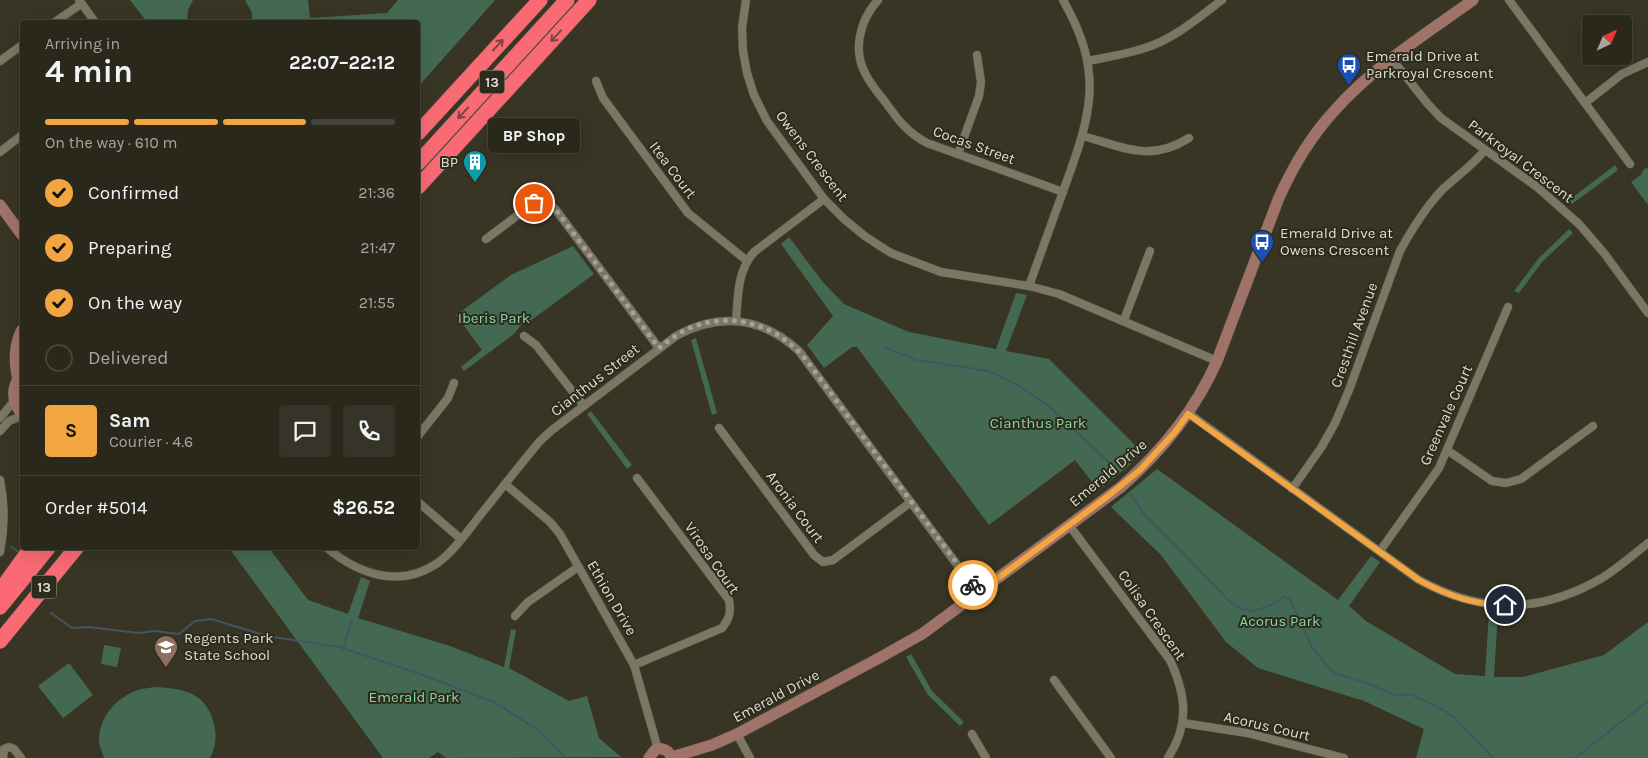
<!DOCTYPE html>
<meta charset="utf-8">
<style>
:root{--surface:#2a281b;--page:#363428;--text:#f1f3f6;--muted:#a5a6a3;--line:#46443a;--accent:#f2a541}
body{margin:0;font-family:Karla,sans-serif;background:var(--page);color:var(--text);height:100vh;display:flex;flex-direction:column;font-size:19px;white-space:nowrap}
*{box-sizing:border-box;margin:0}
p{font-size:16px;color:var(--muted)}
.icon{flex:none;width:28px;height:28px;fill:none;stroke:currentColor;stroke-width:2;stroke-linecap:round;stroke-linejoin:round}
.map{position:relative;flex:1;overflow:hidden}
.details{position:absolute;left:20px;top:20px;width:400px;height:530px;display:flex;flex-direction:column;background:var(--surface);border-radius:5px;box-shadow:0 5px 20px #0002,0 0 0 1px var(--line)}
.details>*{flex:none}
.needle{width:32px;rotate:44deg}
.tools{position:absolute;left:1582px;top:15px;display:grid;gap:10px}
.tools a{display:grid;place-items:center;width:50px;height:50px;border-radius:5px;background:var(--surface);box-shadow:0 5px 20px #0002,0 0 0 1px var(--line);font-size:25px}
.pin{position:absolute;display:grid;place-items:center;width:42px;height:42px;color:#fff;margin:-21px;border:2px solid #fff;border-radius:50%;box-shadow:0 1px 5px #0007}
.courier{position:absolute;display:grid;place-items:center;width:50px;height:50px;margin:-25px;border:4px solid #f2a541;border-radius:50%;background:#fff;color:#222;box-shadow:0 1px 6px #0007}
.bubble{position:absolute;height:35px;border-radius:5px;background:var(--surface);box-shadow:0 5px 20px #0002,0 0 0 1px var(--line);font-size:16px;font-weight:700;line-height:35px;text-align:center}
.headline em{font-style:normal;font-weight:700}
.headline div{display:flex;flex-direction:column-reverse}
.headline{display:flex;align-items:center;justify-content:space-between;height:85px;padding:0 25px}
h1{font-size:32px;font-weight:700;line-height:38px}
.bar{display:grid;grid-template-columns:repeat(4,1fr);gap:8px 5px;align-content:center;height:60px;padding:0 25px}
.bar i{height:6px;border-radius:4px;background:var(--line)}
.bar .on{background:var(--accent)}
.bar p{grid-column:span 4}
.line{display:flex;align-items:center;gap:12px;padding:0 25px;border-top:1px solid var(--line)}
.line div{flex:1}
.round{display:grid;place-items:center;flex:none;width:52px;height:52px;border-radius:5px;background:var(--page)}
ol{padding:0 25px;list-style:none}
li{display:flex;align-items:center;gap:15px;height:55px}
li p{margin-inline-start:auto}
li .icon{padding:5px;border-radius:50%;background:var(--accent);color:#111;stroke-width:4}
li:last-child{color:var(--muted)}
li i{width:28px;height:28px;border:2px solid var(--line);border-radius:50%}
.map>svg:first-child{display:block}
.green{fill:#446953}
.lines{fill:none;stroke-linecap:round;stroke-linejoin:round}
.stream{stroke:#435463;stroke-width:2}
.street-casing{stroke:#545244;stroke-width:9}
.secondary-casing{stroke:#545244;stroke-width:12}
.highway-casing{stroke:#545244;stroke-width:16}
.street{stroke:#7a7764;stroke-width:8}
.secondary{stroke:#a07369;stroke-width:11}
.highway{stroke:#fa6a75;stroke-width:15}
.oneway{stroke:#7f443f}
.done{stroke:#a4a295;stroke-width:5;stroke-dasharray:0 9}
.route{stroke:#f2a541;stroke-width:6}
.labels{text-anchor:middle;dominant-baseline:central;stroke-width:4;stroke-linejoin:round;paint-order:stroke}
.shield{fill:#2d2b1b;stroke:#a9a89b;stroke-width:1}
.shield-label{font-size:14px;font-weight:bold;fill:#deddd2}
.poi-label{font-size:15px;fill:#deddd2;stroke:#2d2b1b;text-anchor:start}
.street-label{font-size:15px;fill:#deddd2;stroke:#2d2b1b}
.park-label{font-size:15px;fill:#85d6a7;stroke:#2d2b1b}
</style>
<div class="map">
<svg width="1648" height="758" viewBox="0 0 1648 758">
<rect width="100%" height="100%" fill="#383524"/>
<g class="green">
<polygon points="130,0 193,0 188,10 187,22 147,22"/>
<polygon points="245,0 308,0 310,18 387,13 398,0 495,0 418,87 418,22 252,22 252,13"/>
<polygon points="1615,165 1618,170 1572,204 1568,201"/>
<polygon points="1647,168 1648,169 1648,205 1631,182 1641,175 1644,169"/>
<polygon points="1569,229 1573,233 1542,262 1519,293 1514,291 1538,259"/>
<polygon points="789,237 822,281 844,304 909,332 996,349 1016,293 1027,295 1006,351 1049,359 1142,452 1125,469 1098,490 1075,460 989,525 857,347 852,347 824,368 807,345 833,316 781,244"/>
<polygon points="573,246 594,274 526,324 521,325 514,334 464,371 461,367 482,350 456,315 511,275"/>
<polygon points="696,338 717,413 712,415 691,340"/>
<polygon points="591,411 632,465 627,469 587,414"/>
<polygon points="1157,469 1338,600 1371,556 1380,562 1349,606 1366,621 1455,674 1485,676 1489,611 1498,612 1494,677 1523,677 1604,655 1648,622 1648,758 1416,758 1424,729 1364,701 1258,668 1226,642 1161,555 1111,507"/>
<polygon points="229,548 269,548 308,600 348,614 361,577 370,581 358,618 450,646 504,667 511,629 516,630 509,668 569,701 587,696 599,738 621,757 446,758 438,752 429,758 383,758"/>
<polygon points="104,645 121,648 117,667 101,664"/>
<polygon points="911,654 932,691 964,722 960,726 928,695 906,657"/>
<polygon points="69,663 93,695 63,718 38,686"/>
<path d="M157,687C186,689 206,693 214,724C217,736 216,747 210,758H104C102,752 99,745 99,739C100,716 116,698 138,690C143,688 151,688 157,687Z"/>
</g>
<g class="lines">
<g class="stream">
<polyline points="886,348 917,360 988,371 1016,384 1050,407 1119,472"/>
<polyline points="1131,494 1143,513 1186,556 1231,603 1242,609 1254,611 1271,605 1284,597 1290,599 1312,648 1334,673 1364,682 1397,696 1410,694 1434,705 1453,716 1493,758"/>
<polyline points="11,547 20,553"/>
<polyline points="51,613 72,628 89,627 138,633 155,631 179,634 195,621 211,619 267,636 339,647 423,675 496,703 541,732 566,758"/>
<polyline points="343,649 352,620"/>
<polyline points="1575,758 1648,701"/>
</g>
<g class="street-casing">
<g id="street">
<polyline points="79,0 95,22"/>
<polyline points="746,0 742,28 743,51 747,73 754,95 767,121 824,199 844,219 866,237 891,253 941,272 1029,286 1059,294 1217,361"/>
<path d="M878,0C860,20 852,50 866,75C871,85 879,94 886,103C898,120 908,133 927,143L1063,192"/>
<polyline points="1509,0 1630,164"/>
<polyline points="55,22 81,4"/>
<polyline points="1392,59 1427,103 1441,118 1537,187 1579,224 1604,253 1648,313"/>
<polyline points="0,61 22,45"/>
<path d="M1088,61C1107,57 1127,54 1145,48C1174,39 1198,18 1222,0"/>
<polyline points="596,81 603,98 688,213 746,260"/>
<polyline points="1585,103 1622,74 1648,62"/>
<path d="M1083,136C1124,147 1149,163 1189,138"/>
<polyline points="0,152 22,135"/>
<polyline points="958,154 979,96 981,82 977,55"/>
<path d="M486,239L534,203C545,201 549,203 556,210L659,348"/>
<path d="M1029,286C1041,253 1053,219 1065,186C1092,112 1104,72 1063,0"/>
<polyline points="1124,320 1150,251"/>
<path d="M736,321C738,297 737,271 754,252L824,199"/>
<polyline points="524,336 536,345 584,406"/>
<path d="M1188,413L1419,580C1482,614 1540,614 1602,578C1618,568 1633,555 1648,543"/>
<polyline points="0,418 14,401"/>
<polyline points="719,428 814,555 823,562 833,560 911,502"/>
<polyline points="0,431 9,421 22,416"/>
<polyline points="418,436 448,398 454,383"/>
<polyline points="1447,450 1492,481 1506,483 1521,479 1593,426"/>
<path d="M0,480C5,505 5,527 0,552"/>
<polyline points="505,484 550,522 560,534 634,665 658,749"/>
<path d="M1292,489L1321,448L1335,423L1349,390L1400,251C1412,229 1425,208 1442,190C1457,176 1473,165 1485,150"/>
<polyline points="418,502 461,539"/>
<path d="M1069,525L1170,660C1186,695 1190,724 1168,758"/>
<path d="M327,548C360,575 401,589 439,562C456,549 469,529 482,513C501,489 520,465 540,441L552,430L676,336C720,312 762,317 799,351L978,593"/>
<polyline points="1380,551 1439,468 1508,307"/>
<polyline points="515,616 528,602 578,567"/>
<path d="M634,665L722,628C730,618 731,612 729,600L637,478"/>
<polyline points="1054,680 1111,758"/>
<polyline points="1183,723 1247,733 1344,758"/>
<polyline points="737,734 750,758"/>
<polyline points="972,734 986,758"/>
<polyline points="3,758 4,749 9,747 14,749 21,758"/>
</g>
</g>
<g class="secondary-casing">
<g id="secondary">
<polyline points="0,205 22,235"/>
<path d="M22,374C11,386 11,401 22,414"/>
<path d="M18,379C14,363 14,344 22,330"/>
<path d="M672,757L712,745L737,734L881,657L922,634L1121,487C1162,451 1195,411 1217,361L1278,200C1292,168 1311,136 1335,110C1374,66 1426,34 1473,0"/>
<path d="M649,758L655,750C662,747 669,750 672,758"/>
</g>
</g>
<g class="highway-casing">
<g id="highway">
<polyline points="418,133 540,0"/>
<polyline points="418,163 567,0"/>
<polyline points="418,187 589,0"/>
<polyline points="0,591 31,548"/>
<polyline points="0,607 48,548"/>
<polyline points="0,641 76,548"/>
</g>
</g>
<use href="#street" class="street"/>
<use href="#secondary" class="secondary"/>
<use href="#highway" class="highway"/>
</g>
<defs><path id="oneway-shaft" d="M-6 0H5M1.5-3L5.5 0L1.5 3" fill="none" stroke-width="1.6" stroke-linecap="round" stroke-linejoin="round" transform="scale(1.25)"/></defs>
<g class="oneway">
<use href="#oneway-shaft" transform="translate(556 36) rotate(132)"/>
<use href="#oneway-shaft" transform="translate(498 45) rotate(-47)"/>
<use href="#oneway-shaft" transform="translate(463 113) rotate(133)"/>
</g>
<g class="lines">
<path class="done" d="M534,203C545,201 549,203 556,210L659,348C669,340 680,332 692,327C736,311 779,326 807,361L973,585"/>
<path class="route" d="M973,585L978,593L1108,496L1140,470L1175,432L1188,414L1419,580C1446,595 1474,605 1505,605"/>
</g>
<defs>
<g id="bus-pin" transform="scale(1.25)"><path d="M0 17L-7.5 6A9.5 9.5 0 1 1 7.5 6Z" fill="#1a4fb4" stroke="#2d2b1b"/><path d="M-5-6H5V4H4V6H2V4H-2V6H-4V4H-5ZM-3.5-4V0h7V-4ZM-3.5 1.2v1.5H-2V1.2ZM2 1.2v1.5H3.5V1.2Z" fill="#fff"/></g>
<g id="building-pin" transform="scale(1.25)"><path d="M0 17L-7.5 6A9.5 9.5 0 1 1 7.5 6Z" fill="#0f9aa8" stroke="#2d2b1b"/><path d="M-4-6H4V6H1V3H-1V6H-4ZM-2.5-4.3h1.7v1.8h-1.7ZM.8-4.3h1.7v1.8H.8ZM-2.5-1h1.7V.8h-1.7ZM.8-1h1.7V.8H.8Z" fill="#fff"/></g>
<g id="school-pin" transform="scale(1.25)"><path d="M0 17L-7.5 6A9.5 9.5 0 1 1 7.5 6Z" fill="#8d6e63" stroke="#2d2b1b"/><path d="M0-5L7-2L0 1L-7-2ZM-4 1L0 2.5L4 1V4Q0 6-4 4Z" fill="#fff"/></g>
</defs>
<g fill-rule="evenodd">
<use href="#bus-pin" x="1349" y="65"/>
<use href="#building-pin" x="475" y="162"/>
<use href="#bus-pin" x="1262" y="242"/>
<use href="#school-pin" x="166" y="647"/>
</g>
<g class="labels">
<g class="shield">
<rect x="479.5" y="70.5" width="25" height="23" rx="4"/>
<rect x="31.5" y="575.5" width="25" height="23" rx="4"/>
</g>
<g class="shield-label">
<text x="492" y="82">13</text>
<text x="44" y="587">13</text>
</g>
<g class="poi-label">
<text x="1366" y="56">Emerald Drive at<tspan x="1366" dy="17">Parkroyal Crescent</tspan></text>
<text x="458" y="162" text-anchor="end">BP</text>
<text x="1280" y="233">Emerald Drive at<tspan x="1280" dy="17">Owens Crescent</tspan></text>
<text x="184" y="638">Regents Park<tspan x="184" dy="17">State School</tspan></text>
</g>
<g class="street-label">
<text transform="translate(974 145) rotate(20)">Cocas Street</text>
<text transform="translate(812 156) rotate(53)">Owens Crescent</text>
<text transform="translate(1521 161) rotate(37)">Parkroyal Crescent</text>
<text transform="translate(673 170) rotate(53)">Itea Court</text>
<text transform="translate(1354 335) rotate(-70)">Cresthill Avenue</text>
<text transform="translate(595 380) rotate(-38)">Cianthus Street</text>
<text transform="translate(1446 415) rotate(-66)">Greenvale Court</text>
<text transform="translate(1108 473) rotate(-40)">Emerald Drive</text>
<text transform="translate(795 507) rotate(53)">Aronia Court</text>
<text transform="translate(712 558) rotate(55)">Virosa Court</text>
<text transform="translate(612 598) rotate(60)">Ethion Drive</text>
<text transform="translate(1152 615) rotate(55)">Colisa Crescent</text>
<text transform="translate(776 696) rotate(-28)">Emerald Drive</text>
<text transform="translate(1267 726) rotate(13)">Acorus Court</text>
</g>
<g class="park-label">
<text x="494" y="318">Iberis Park</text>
<text x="1038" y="423">Cianthus Park</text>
<text x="1280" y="621">Acorus Park</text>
<text x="414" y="697">Emerald Park</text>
</g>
</g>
</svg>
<div class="tools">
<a><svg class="needle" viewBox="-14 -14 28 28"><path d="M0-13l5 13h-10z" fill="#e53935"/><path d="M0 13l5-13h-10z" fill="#a5a6a3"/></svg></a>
</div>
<div class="pin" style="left:534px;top:203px;background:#ea580c"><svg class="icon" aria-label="bag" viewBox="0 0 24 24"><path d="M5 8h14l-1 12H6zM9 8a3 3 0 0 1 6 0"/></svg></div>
<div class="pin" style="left:1505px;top:605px;background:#1f2937"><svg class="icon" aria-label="home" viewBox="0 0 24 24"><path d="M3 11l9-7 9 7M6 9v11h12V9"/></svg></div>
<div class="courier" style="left:973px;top:585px"><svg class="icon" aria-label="bike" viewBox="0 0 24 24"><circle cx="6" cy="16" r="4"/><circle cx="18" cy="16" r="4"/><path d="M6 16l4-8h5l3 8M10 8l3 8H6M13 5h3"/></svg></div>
<div class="bubble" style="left:488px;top:118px;width:92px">BP Shop</div>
<section class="details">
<div class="headline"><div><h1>4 min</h1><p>Arriving in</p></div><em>22:07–22:12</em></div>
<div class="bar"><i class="on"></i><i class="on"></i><i class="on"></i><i></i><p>On the way · 610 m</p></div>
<ol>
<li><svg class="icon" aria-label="check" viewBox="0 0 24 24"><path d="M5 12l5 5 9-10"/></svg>Confirmed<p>21:36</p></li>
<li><svg class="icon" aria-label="check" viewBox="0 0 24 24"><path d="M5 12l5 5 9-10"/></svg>Preparing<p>21:47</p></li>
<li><svg class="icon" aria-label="check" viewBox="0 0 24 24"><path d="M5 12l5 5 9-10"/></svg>On the way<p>21:55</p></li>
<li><i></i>Delivered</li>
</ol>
<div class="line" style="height:90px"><b class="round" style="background:var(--accent);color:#111">S</b><div><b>Sam</b><p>Courier · 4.6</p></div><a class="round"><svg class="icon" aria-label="chat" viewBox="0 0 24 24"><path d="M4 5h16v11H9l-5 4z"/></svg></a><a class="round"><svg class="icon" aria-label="phone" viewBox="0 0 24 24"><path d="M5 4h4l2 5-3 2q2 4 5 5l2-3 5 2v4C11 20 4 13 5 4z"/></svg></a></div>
<div class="line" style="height:65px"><div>Order #5014</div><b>$26.52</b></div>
</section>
</div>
